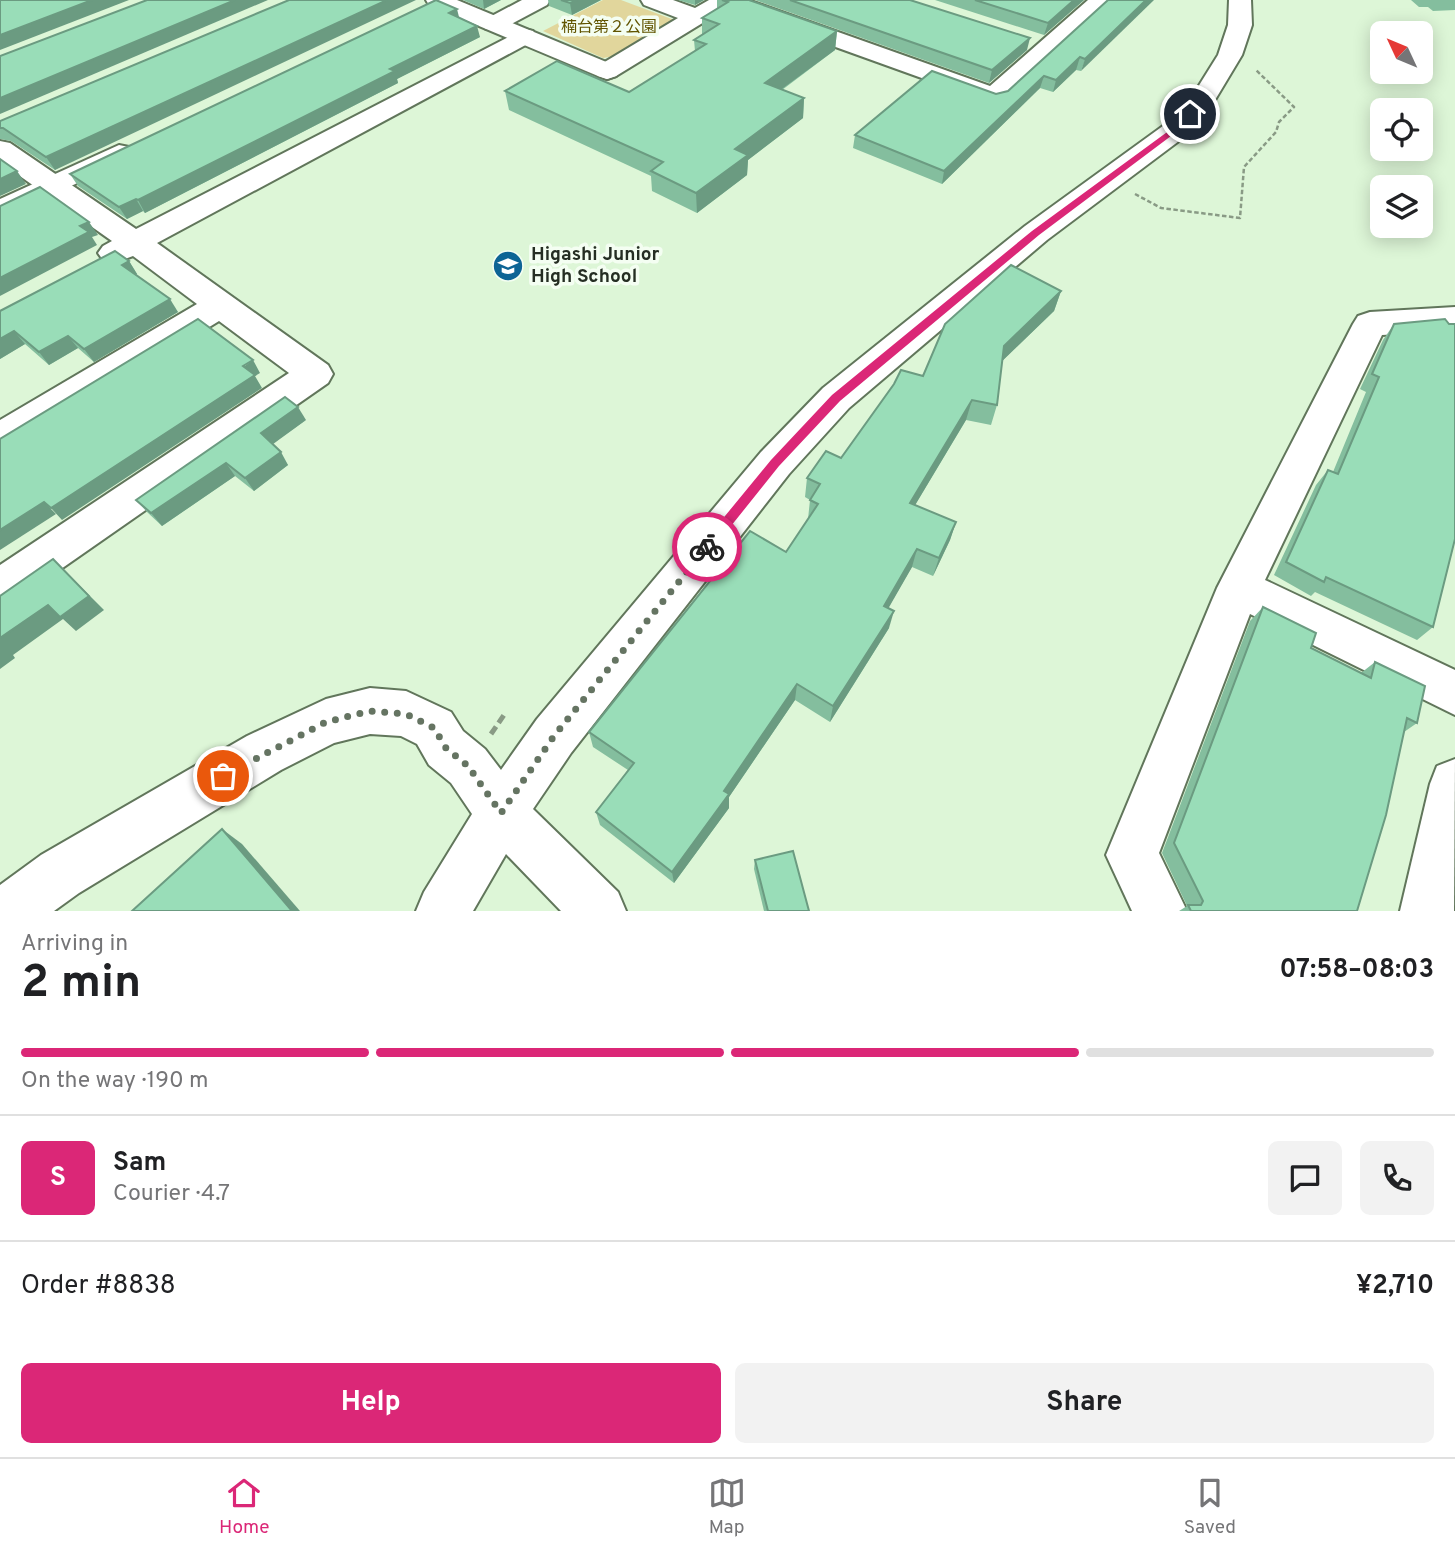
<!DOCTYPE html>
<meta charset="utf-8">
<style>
:root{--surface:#fff;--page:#f2f2f2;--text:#202124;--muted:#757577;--line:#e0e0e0;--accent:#db2777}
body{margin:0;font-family:Overpass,"Noto Sans JP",sans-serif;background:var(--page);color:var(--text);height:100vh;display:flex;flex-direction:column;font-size:26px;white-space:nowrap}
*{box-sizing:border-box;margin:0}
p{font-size:23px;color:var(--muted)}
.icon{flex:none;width:38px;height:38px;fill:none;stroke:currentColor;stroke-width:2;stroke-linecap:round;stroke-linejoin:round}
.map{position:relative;height:911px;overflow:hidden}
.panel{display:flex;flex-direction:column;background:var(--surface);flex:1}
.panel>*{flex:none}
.needle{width:46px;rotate:314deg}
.tools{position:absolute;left:1370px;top:21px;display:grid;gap:14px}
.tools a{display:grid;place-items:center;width:63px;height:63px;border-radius:10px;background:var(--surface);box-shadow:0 4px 18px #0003;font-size:35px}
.pin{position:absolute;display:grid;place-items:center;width:60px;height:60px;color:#fff;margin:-30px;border:4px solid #fff;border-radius:50%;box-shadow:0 2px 7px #0007}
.courier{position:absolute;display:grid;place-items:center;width:70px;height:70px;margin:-35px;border:5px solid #db2777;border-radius:50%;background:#fff;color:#222;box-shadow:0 2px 9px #0007}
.head em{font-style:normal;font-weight:700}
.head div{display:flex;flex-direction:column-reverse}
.head{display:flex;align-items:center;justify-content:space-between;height:119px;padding:0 21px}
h1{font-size:46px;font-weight:700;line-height:52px}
.bar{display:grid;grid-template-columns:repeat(4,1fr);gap:10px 7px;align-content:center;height:84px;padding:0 21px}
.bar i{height:9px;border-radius:5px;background:var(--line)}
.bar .current{background:var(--accent)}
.bar p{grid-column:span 4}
.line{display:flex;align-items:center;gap:18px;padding:0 21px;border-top:2px solid var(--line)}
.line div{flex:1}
.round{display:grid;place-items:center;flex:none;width:74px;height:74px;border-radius:10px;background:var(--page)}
.action{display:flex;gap:14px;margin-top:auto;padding:14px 21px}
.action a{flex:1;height:80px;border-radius:10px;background:var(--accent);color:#fff;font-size:28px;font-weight:700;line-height:80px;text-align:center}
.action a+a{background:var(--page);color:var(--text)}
.tab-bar{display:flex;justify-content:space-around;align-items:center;height:98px;border-top:2px solid var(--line);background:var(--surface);font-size:19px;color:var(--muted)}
.tab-bar a{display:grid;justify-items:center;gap:4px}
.tab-bar .current{color:var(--accent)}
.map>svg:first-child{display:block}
.green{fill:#e1d69c}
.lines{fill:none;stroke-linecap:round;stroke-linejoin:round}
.street-casing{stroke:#61765b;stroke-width:4}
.secondary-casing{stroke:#61765b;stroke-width:4}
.path-far1{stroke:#899a85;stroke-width:2.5;stroke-dasharray:4.5 2.5;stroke-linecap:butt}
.path{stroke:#899a85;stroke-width:5;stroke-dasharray:9 4.5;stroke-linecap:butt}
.street{fill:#fff;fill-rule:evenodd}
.secondary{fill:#fff;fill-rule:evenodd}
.wall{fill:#84be9e}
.shaded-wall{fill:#6b9b81}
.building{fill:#99ddb8;stroke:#6b9b81;stroke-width:2}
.route{fill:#db2777}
.done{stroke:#657462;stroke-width:7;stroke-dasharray:0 12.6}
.labels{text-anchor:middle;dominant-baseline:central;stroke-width:7;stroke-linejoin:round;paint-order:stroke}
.far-park-label{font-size:16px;fill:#615400;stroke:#f4fef2}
.poi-label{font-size:19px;font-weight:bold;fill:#252e23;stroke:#f4fef2;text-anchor:start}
</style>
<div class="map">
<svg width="1455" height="911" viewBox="0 0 1455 911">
<rect width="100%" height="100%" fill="#ddf6d7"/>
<polygon class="green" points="603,0 621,0 677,21 614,56 603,58 543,31"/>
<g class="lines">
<g class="street-casing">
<g id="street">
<polygon points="522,0 550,0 547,5 502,29 486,29 482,24 486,19"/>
<polygon points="641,0 673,0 695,8 709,0 748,0 990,86 1088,0 1113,0 1003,102 994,104 727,8 616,76 607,79 598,76 594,71 598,66 678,18 644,5"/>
<polygon points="524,29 533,31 536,36 533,41 157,243 328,365 333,374 328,383 15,601 0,607 0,565 289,373 219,321 13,448 0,452 0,420 197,304 133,256 114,263 103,260 98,253 103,246 112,241 0,162 0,141 10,143 136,229"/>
<polygon points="1455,307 1455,331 1382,335 1265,580 1455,670 1455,715 1250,614 1159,853 1187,911 1132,911 1106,855 1217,588 1353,324 1358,316 1370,312"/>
<polygon points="1455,759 1454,911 1400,911 1430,784 1437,766"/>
</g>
</g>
<g class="secondary-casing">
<g id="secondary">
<polygon points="426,0 457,0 616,66 620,71 616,76 607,79 598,76 429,5"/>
<polygon points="1229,0 1251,0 1252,25 1242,55 1212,105 1187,135 1047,240 849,408 789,474 571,753 533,809 618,892 626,911 561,911 506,854 473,911 416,911 424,892 472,814 451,783 429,765 417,744 401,736 370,734 334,743 281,770 79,893 54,911 0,911 0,885 41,855 247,736 326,699 370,688 406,691 451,712 463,731 485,749 501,770 537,719 761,452 823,388 1025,226 1167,123 1193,95 1218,55 1228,25"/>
<polygon points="119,145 129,147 133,153 129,159 0,219 0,199"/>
</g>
</g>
<polyline class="path-far1" points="1135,194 1161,208 1240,218 1244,167 1276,132 1279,122 1294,107 1255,69"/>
<polyline class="path" points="491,734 504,715"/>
<use href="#street" class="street"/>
<use href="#secondary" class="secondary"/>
</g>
<g class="wall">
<polygon points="289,0 55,170 11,141 0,139 0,121"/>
<polygon points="463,0 501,0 484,9"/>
<polygon points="548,0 601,0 572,15 549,6"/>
<polygon points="678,0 704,0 695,5"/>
<polygon points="717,0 749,0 837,31 835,50 782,90 804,98 803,118 748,160 747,175 697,213 652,191 651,176 509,110 505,91 629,92 695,51 694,40 702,35 702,18 717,9"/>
<polygon points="755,0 910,0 1027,50 989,83"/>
<polygon points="935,0 1084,0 1044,35"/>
<polygon points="1108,0 1081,71 1076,70 1053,92 1040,88 942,184 853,148 855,135 1008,91"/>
<polygon points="1411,0 1455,0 1455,10 1433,11 1428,7 1419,7"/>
<polygon points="459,17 480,37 397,79 398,83 145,213 143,211 127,219 78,186 70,174"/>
<polygon points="129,261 137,274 136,275 178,312 94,362 78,348 49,365 25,344 0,359 0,311"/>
<polygon points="1061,291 1054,311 1002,361 997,405 991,425 966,420 915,505 956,522 950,540 933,576 912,567 888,608 889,628 830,722 795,700 729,797 729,808 674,883 600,825 596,812 628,770 593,747 589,732 786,552 808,519 810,500 805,497 807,478 841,458 923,376"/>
<polygon points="1394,324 1433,627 1417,640 1315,592 1311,596 1274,575 1316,485 1328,470 1333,472 1366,392 1360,389 1383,340"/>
<polygon points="306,420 272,444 288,465 254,491 235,476 162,526 147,512 136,500"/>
<polygon points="1263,607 1311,648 1361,673 1375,662 1417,723 1404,732 1357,911 1179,911 1187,906 1162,853 1250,621"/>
<polygon points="755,860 809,911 764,911 754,869"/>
</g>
<g class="shaded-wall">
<polygon points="92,0 129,0 0,50 0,35"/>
<polygon points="235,0 268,0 0,114 0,98"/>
<polygon points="387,0 416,0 55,170 46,157"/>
<polygon points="483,0 501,0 484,9"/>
<polygon points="577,0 601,0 572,15 570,3"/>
<polygon points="695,0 704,0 695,5"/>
<polygon points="1074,0 1084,0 1044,35 1048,23"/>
<polygon points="1146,0 1154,0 1081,71 1085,59"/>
<polygon points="457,9 460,21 449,13"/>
<polygon points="477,26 480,37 397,79 398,83 318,124 145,213 138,200 390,69"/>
<polygon points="837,31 835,50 764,102 765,83"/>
<polygon points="1030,38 1027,50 989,83 992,70"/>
<polygon points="1080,57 1076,70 1053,92 1056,80"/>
<polygon points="1044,76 1040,88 942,184 944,171"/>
<polygon points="804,98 803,118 748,160 747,175 697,213 696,193 735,149"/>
<polygon points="17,171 26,184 0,196 0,179"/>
<polygon points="136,199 143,211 127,219 119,207"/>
<polygon points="89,222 98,235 92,237 97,245 0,296 0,278 80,226"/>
<polygon points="129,261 137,274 130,278 122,265"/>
<polygon points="1061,291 1054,311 997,366 1004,346"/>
<polygon points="170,299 178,312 94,362 84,349"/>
<polygon points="14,331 25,344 0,359 0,339"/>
<polygon points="68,336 78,348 49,365 39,352"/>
<polygon points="253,360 260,373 255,376 262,388 62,520 51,508"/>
<polygon points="972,400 966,420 905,522 910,503"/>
<polygon points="298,407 306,420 269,447 261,433"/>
<polygon points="281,452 288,465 254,491 245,478"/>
<polygon points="226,463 235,476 162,526 151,513"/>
<polygon points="44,502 56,514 0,550 0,530"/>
<polygon points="956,522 950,540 933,576 939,558"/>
<polygon points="917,549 912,567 880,623 884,606"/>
<polygon points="53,559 104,610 76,631 63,619 13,655 15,658 0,669 0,638 48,605"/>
<polygon points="894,611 889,628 830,722 833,706"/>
<polygon points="797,684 795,700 729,797 729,808 674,883 672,872 724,791"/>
<polygon points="222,829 242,844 300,911 292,911"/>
</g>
<g class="building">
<polygon points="0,0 92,0 0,35"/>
<polygon points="147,0 235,0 0,98 0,56"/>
<polygon points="289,0 387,0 46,157 3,128 0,128 0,121"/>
<polygon points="436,0 457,9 449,13 477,26 390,69 395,71 138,200 136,199 119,207 70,174"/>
<polygon points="561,0 577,0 570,3"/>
<polygon points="722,0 749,0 837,31 765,83 804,98 735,149 748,155 696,193 651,171 663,162 505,91 557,61 629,92 706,44 694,40 719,24 702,18 728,2"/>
<polygon points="790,0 910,0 1030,38 992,70"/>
<polygon points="975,0 1074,0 1048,23"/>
<polygon points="1108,0 1146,0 1085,59 1080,57 1056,80 1044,76 944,171 855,135 932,71 996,94 1008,91"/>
<polygon points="0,159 17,171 0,179"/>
<polygon points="40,187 89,222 80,226 89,232 0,278 0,206"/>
<polygon points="115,251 129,261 122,265 170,299 84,349 68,336 39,352 14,331 0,339 0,311"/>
<polygon points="1011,265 1061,291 1004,346 997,405 972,400 910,503 956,522 939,558 917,549 884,606 894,611 833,706 797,684 724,791 729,794 672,872 596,812 634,763 589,732 750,531 786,552 818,504 810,500 820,484 807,478 826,451 841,458 894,384 901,370 923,376 945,324"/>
<polygon points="198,319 253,360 243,366 255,375 51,508 44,502 0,530 0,439"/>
<polygon points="1445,319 1449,324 1455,324 1455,539 1433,627 1326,577 1324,582 1286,562 1328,470 1338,474 1379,377 1372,374 1394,324"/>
<polygon points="285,397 298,407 261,433 281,452 245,478 226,463 151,513 136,500"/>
<polygon points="53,559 89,596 60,617 48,605 0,638 0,596"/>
<polygon points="1263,607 1316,633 1311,648 1371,678 1375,662 1425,686 1417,723 1407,718 1386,815 1357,911 1191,911 1188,905 1201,905 1203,901 1174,843"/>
<polygon points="222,829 292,911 132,911"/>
<polygon points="793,851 809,911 768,911 755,860"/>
</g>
<polygon class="route" points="1187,112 1194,114 1179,130 1039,235 840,401 779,466 711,551 702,551 702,544 771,460 832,395 1032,231 1174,127"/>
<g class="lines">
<polyline class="done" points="223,776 326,722 370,711 406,714 434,728 446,748 468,766 501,813 554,736 707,547"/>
</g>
<defs>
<g id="school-disc" transform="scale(1.575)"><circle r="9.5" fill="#0d6495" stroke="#f4fef2"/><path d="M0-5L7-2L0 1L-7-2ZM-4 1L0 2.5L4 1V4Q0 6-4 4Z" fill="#fff"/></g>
</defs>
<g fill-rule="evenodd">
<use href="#school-disc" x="508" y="266"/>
</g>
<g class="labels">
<g class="far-park-label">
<text x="609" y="28">楠台第２公園</text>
</g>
<g class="poi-label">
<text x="531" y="255">Higashi Junior<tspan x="531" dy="22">High School</tspan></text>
</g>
</g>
</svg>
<div class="tools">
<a><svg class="needle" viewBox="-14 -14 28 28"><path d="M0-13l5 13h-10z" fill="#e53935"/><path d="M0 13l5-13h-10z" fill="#757577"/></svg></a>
<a><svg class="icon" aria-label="locate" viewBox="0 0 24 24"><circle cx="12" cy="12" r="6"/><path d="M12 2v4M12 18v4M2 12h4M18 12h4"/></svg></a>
<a><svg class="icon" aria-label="layers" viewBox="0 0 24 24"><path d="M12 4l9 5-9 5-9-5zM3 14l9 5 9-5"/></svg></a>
</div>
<div class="pin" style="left:223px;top:776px;background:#ea580c"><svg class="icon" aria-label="bag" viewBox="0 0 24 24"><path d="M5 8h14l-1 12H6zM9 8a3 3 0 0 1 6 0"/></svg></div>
<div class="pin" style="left:1190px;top:114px;background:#1f2937"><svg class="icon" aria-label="home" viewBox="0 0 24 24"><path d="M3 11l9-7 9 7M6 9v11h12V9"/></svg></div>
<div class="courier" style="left:707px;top:547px"><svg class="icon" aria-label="bike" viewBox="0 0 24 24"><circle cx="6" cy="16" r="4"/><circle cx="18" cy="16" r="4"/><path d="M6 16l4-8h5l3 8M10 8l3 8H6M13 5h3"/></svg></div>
</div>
<section class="panel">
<div class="head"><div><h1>2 min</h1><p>Arriving in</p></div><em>07:58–08:03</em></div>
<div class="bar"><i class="current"></i><i class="current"></i><i class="current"></i><i></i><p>On the way · 190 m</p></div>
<div class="line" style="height:126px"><b class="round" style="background:var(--accent);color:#fff">S</b><div><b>Sam</b><p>Courier · 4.7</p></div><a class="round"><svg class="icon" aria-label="chat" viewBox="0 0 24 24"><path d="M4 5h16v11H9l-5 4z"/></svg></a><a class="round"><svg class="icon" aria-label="phone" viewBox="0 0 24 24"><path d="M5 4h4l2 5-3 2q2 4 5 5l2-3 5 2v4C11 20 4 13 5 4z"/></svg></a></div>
<div class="line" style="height:91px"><div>Order #8838</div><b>¥2,710</b></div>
<div class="action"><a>Help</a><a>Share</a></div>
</section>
<nav class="tab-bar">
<a class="current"><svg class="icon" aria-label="home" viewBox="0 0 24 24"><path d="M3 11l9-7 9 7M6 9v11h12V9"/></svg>Home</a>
<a><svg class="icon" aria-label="map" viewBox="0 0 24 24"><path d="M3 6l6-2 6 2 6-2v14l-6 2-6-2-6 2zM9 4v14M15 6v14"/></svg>Map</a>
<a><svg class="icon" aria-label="saved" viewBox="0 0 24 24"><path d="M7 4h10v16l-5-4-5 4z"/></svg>Saved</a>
</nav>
